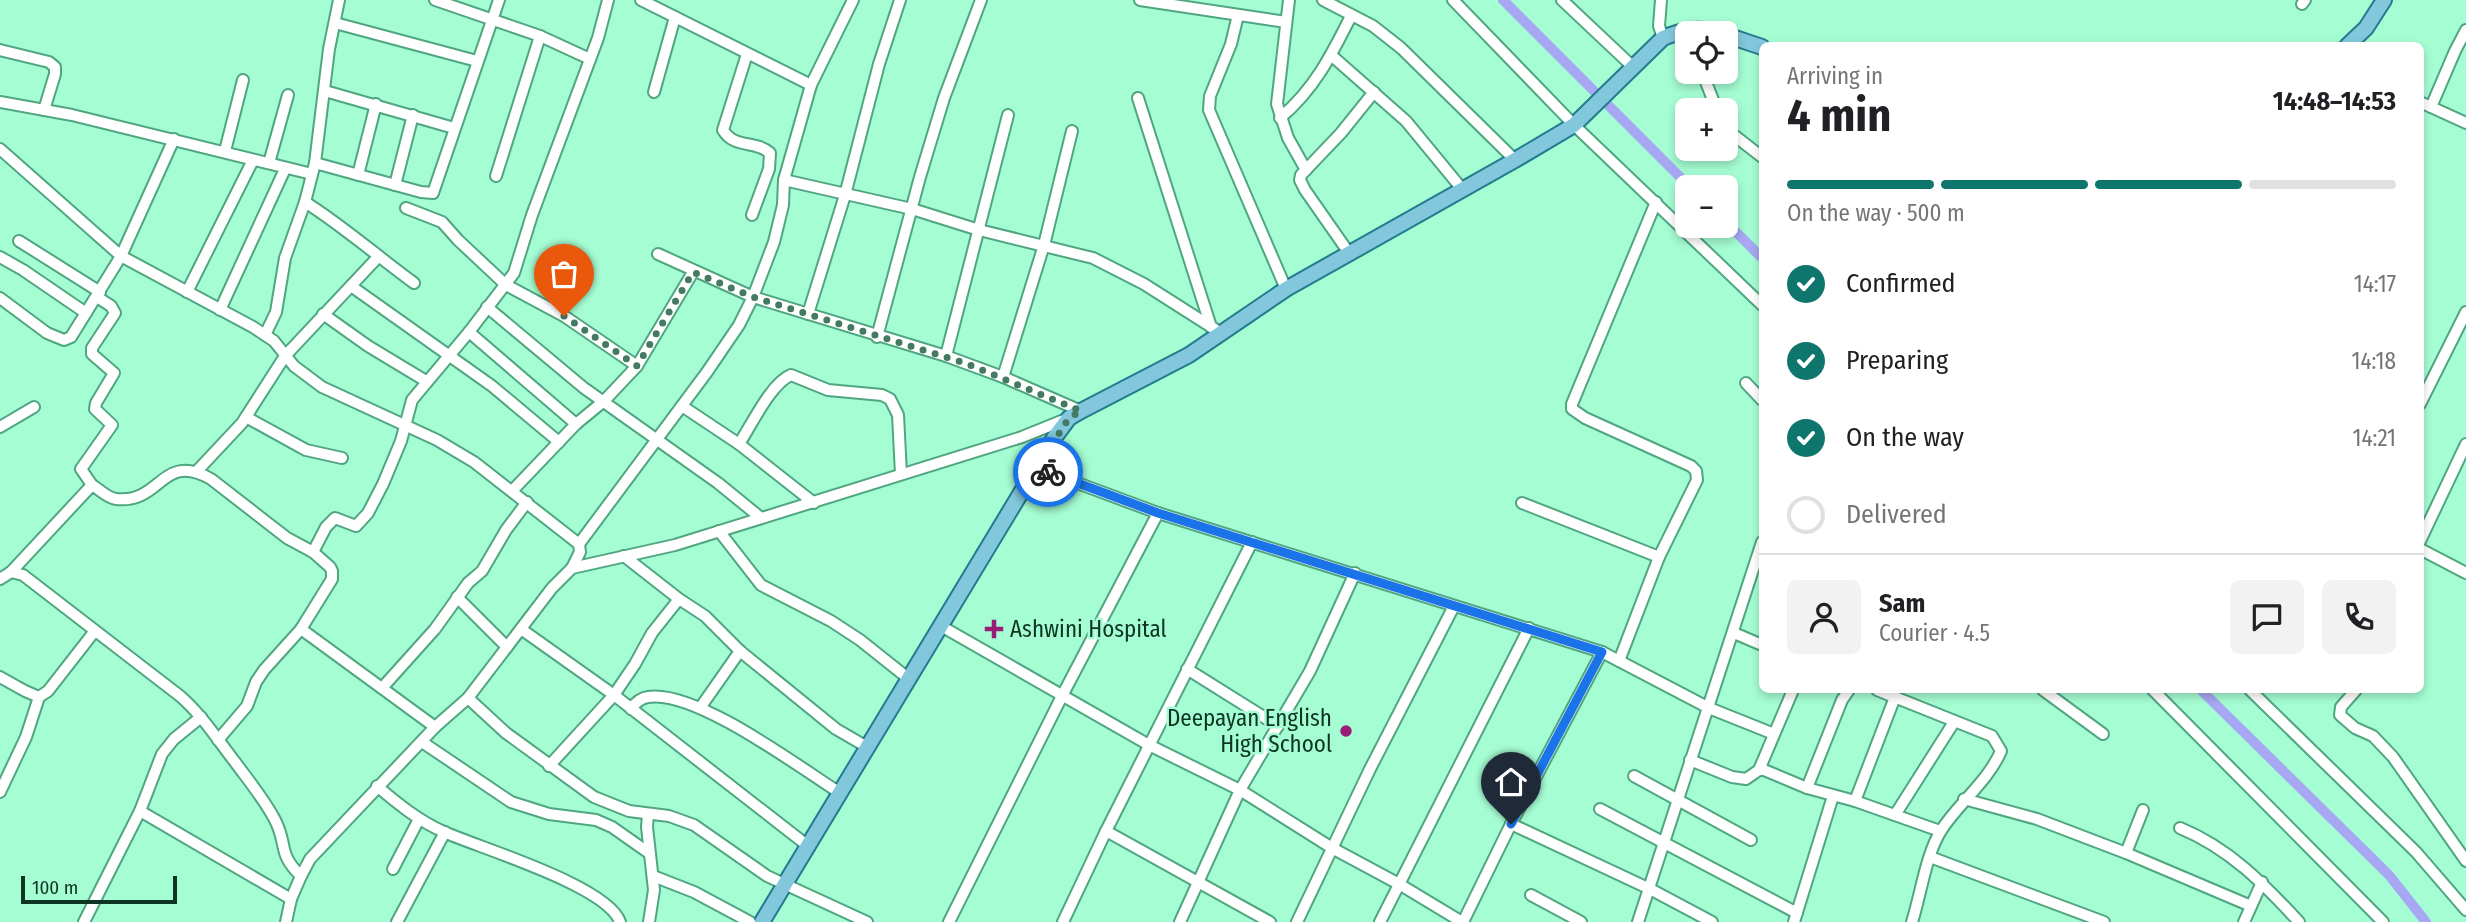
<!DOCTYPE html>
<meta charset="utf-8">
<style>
:root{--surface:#fff;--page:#f2f2f2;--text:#202124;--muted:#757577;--line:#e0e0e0;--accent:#0f766e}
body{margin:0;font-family:"Fira Sans Condensed",sans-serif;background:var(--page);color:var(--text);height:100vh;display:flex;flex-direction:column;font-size:26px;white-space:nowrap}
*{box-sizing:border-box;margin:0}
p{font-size:23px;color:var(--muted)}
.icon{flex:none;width:38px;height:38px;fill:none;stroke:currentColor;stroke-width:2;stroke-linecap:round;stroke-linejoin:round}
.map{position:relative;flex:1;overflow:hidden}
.side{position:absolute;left:1759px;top:42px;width:665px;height:651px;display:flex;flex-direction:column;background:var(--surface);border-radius:10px;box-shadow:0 4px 10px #0003}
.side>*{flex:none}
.buttons{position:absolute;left:1675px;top:21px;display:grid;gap:14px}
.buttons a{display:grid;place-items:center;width:63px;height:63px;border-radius:10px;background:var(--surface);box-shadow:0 4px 10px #0003;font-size:35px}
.scale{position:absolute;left:21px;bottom:18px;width:156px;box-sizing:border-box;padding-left:7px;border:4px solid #0e3424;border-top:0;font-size:19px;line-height:24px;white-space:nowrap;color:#0e3424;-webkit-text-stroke:5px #a5fdd3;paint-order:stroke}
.pin{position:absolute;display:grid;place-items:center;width:60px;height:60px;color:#fff;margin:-72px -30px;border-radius:50% 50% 50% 0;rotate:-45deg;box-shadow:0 0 7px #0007}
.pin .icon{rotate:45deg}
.courier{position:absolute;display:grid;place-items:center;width:70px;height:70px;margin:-35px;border:5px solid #1a73e8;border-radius:50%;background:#fff;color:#222;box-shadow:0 2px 9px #0007}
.overview em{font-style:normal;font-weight:700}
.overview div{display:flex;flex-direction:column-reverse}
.overview{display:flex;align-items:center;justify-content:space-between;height:119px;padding:0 28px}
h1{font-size:46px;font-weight:700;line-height:52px}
.bar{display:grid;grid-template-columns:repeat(4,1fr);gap:10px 7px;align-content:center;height:84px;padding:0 28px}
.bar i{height:9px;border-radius:5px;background:var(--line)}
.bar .active{background:var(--accent)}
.bar p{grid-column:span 4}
.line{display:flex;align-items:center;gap:18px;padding:0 28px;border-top:2px solid var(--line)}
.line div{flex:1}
.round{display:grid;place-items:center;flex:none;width:74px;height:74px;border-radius:10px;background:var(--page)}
ol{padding:0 28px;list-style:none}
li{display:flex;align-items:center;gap:21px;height:77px}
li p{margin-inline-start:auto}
li .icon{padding:7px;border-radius:50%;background:var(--accent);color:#fff;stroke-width:4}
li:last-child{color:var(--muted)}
li i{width:38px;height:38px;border:4px solid var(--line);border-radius:50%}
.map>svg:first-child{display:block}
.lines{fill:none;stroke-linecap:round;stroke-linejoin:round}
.canal{stroke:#a7a7f3;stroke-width:10}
.minor-casing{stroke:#4fa680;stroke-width:14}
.major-casing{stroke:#237c8d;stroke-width:18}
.minor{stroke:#fff;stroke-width:10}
.major{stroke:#82c7dc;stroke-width:14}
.done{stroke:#437a61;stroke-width:7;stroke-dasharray:0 12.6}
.route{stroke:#1a73e8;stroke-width:9}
.poi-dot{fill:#991d75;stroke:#a5fdd3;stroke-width:2.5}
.labels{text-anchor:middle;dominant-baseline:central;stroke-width:5;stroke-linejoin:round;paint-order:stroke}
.poi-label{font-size:23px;fill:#0e3424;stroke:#a5fdd3;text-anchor:start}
</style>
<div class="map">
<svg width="2466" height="922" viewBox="0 0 2466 922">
<rect width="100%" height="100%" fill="#a5fdd3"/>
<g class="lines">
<g class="canal">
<polyline points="1503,0 1690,187"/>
<polyline points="1726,222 1762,258"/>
<polyline points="2201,690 2389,875 2426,922"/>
</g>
<g class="minor-casing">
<g id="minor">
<polyline points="435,0 540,36 590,59"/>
<polyline points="641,0 811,85"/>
<polyline points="1140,0 1286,22"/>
<polyline points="1289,0 1277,104 1288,138 1306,170"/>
<polyline points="1323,0 1373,26 1401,48 1515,160"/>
<polyline points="1453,0 1574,125 1762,305"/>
<polyline points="1562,0 1632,66"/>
<polyline points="1661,0 1659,26 1663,38"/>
<polyline points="2302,4 2305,0"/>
<polyline points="1238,15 1231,44 1210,96 1209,110 1286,289"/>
<polyline points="335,23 477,61"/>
<polyline points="0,50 49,62 55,67 55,74 44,110"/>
<path d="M747,54L723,130C734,149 756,140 770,153L769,169L752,215"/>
<polyline points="1331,55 1406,121 1462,189"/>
<polyline points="1702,72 1717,110"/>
<polyline points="325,91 454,128"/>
<polyline points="654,92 675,17"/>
<polyline points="1138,98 1211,327"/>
<polyline points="0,102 72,115 312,174"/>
<polyline points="2420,102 2466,123"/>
<polyline points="2431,107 2455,51 2466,30"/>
<path d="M1280,118C1314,90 1332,54 1351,16"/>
<polyline points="1726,129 1762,157"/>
<polyline points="0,149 121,256 253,327 274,341 294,366 322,387 437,440 474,462 579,544 580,552 572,568"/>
<polyline points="225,151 243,80"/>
<polyline points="269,163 288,95"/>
<polyline points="315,163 421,192 433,193 499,0"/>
<polyline points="358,175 376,104"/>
<polyline points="496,176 540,36"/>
<polyline points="784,180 912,209 979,230 1093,258 1144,284 1221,333"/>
<polyline points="395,185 413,115"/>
<path d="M305,202C343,226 377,256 414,283"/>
<polyline points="406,208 442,222 458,240 506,285 564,316 637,366"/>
<polyline points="19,241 100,292"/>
<polyline points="1349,253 1305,190 1300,180 1301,175 1341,133 1374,92"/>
<polyline points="658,254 753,297 946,356 1003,377 1081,411"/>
<polyline points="0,257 23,270 86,313"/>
<polyline points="351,286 492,386 559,442"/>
<polyline points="187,292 253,160"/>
<polyline points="0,298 47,333 64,340 71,337 121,256 174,139"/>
<polyline points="487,307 584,388 718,483 761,518"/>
<polyline points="220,310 285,169"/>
<polyline points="323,314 368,346 426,381"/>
<polyline points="808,314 845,195 879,64 900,0"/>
<polyline points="469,332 576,424"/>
<polyline points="265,335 276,312 285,258 305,202 315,163 329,49 339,0"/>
<polyline points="877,337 920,177 944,98 981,0"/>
<polyline points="946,356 1008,115"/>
<polyline points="1003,377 1044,245 1072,131"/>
<polyline points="1746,383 1762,400"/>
<polyline points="2420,404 2466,312"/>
<polyline points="682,406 739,444 814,503"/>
<polyline points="246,417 306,450 342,458"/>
<polyline points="0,427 34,407"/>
<path d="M739,444C751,426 771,383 791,375L828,390L882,395L890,399L898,415L901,474"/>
<polyline points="1037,468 1158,513 1602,652 1709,708 1774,734"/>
<polyline points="197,471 242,423 285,356 378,257"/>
<polyline points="92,485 81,469 112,425 95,409 96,403 114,373 92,354 92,348 115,313 111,306 97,297"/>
<polyline points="512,491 576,424 604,401 637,366 693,272"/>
<polyline points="1522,503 1659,557"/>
<polyline points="719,531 761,585 831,621 860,640 909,679"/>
<polyline points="2420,541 2466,444"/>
<polyline points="579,544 707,372 739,325 753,297 774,242 783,205 784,180 811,85 853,0"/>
<polyline points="2420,549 2466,573"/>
<polyline points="313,552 326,527 335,518 356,526 368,513 383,484 401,441 412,400 469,332 514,273 532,215 598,38 608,0"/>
<polyline points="624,556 679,599 705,616 740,651 836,729 867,747"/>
<path d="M11,572L92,485C99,489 107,498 116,499C162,504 161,451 211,479L287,538L313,552L330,567L332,571V579L301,629L264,670L256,682L247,706L218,740"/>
<path d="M0,579L11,572L23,575L180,696C202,715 217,739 235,762C249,781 264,799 275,820C288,845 277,853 301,876L291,899L286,922"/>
<polyline points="457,597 507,647"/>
<polyline points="941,626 1149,745 1240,790 1332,848 1399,884 1462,922"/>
<polyline points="301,629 435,727"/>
<polyline points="521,629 614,695 808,846"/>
<polyline points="1734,633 1762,645"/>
<polyline points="1619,661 1659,557 1697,480 1696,471 1691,466 1585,418 1572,409 1572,404 1656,202"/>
<polyline points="1187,669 1278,726"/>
<polyline points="0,677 25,691 39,697 48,691 94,632"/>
<polyline points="382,688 435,629 468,583 482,571 506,530 527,502"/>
<polyline points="1849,690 1842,700 1807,788 1855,801 1940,831"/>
<path d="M1877,690L1992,736L2001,751C1988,781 1960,802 1942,829C1926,853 1921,894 1912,922"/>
<polyline points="2043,690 2103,734"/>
<polyline points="2153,690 2383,922"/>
<polyline points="2250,690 2416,852 2466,910"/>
<polyline points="2356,690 2341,707 2340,715 2355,728 2373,736 2393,757 2466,861"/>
<polyline points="468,698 506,733 594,797 629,811 669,816 694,825 767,876 867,922"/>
<polyline points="700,708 740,651"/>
<path d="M631,709C635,703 641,698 648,697C695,689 799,767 840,793"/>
<polyline points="422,742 511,802 549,814 596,820 612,827 649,853"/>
<polyline points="1690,760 1732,777 1746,779 1759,770 1764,770 1807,788"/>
<polyline points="549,766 614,695 635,664 652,633 679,599"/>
<polyline points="1759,770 1793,690"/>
<polyline points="1634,776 1751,840"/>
<path d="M377,786C398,804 419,821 444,832C480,848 608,886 620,922"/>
<polyline points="0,792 26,737 39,697"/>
<polyline points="1964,799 2037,819 2126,853 2251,906"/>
<polyline points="1855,801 1895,697"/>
<polyline points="1600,809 1797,913"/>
<polyline points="140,811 291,899"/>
<polyline points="648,814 647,827 654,890 649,922"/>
<polyline points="1895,815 1954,722"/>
<polyline points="1511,824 1650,889 1712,922"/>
<path d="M2180,828C2229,848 2264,884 2299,922"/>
<polyline points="1106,831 1270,922"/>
<polyline points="2126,853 2143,810"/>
<polyline points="1930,857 2104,922"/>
<polyline points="393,869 419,819"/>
<polyline points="301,876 310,859 435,727 468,698 552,588 572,568 675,545 1022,437 1069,418"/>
<polyline points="653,876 694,892 750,922"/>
<polyline points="1531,895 1581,922"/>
<polyline points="84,922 140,811 162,754 174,739 201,717"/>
<polyline points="397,922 445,832"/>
<polyline points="949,922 1062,696 1158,513"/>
<polyline points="1063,922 1106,831 1252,542"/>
<polyline points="1180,922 1240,790 1310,671 1355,573"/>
<polyline points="1297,922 1370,769 1454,606"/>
<polyline points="1380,922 1529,628"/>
<polyline points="1463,922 1511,824 1602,652"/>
<polyline points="1638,922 1762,542"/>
<polyline points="1794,922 1833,796"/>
<polyline points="2244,922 2262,882"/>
</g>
</g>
<g class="major-casing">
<g id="major">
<polyline points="1726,35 1762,47"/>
<polyline points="2347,46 2366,28 2384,0"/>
<path d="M762,922L1054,438L1069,418L1081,411L1189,355L1286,289L1515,160L1574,125L1663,38C1682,30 1698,27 1719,33"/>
</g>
</g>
<use href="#minor" class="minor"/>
<use href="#major" class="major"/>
</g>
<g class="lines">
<polyline class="done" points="564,316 637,366 693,272 753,297 965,363 1081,411 1069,418 1037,468 1048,472"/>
<polyline class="route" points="1048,472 1158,513 1602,652 1511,824"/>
</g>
<g class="poi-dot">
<path d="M990.5 618.5h7v7h7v7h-7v7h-7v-7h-7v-7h7z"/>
<circle cx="1346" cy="731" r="7"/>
</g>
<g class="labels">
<g class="poi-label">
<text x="1010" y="629">Ashwini Hospital</text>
<text x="1332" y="718" text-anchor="end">Deepayan English<tspan x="1332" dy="26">High School</tspan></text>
</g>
</g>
</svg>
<div class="buttons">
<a><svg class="icon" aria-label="locate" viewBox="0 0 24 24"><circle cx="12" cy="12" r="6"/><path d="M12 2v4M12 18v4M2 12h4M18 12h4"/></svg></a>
<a>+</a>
<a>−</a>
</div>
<div class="scale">100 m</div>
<div class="pin" style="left:564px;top:316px;background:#ea580c"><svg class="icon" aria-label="bag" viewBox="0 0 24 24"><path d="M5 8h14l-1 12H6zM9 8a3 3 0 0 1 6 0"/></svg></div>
<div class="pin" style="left:1511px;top:824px;background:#1f2937"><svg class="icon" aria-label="home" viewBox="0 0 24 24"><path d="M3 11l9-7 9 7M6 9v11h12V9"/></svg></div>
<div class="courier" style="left:1048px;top:472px"><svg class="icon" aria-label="bike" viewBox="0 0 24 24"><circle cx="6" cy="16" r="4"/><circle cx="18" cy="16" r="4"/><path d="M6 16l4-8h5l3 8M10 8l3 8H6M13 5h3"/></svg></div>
<section class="side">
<div class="overview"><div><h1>4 min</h1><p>Arriving in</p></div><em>14:48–14:53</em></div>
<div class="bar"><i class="active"></i><i class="active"></i><i class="active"></i><i></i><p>On the way · 500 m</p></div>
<ol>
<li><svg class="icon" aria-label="check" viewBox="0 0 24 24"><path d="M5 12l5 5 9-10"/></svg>Confirmed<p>14:17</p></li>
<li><svg class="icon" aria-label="check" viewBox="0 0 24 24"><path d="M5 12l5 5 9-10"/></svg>Preparing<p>14:18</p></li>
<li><svg class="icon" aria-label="check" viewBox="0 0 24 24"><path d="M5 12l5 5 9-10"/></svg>On the way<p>14:21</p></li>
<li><i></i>Delivered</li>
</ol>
<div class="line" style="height:126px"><a class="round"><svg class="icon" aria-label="person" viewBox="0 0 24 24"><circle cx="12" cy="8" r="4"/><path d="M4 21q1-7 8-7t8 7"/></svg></a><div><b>Sam</b><p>Courier · 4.5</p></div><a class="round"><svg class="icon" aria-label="chat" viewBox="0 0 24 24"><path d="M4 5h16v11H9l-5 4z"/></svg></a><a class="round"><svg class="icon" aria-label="phone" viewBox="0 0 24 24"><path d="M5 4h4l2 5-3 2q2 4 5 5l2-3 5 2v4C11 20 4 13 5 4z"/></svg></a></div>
</section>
</div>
